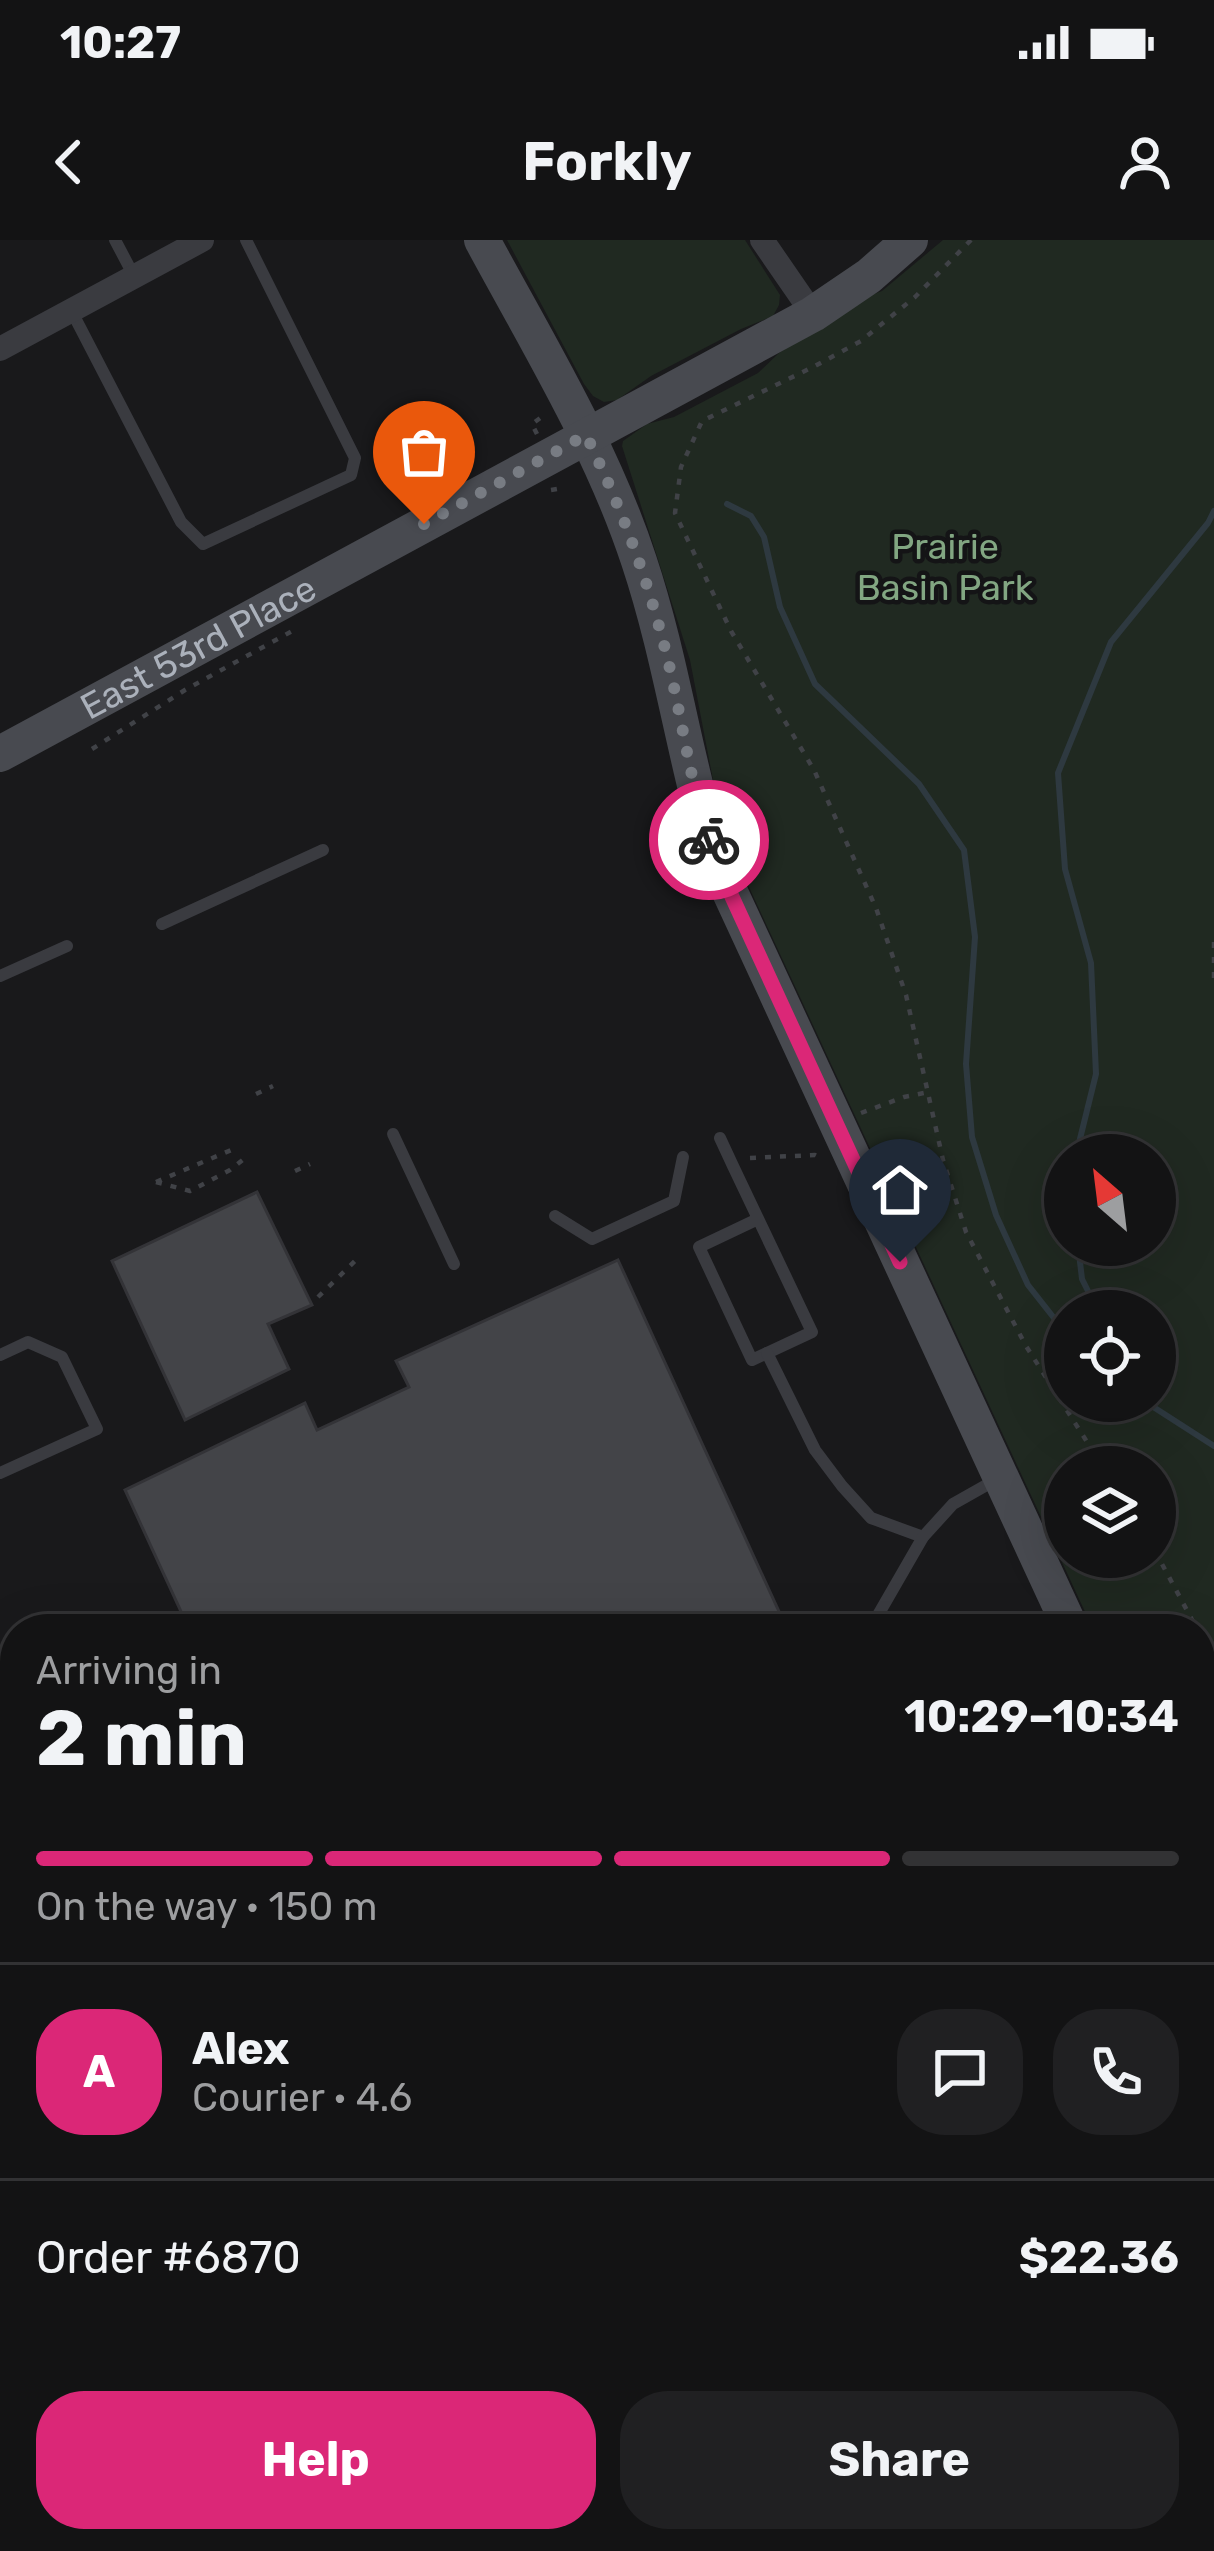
<!DOCTYPE html>
<meta charset="utf-8">
<style>
:root{--surface:#131314;--page:#202022;--text:#f1f3f6;--muted:#9d9ea0;--line:#323234;--accent:#db2777}
body{margin:0;font-family:Rubik,sans-serif;background:var(--page);color:var(--text);height:100vh;display:flex;flex-direction:column;font-size:45px;white-space:nowrap}
*{box-sizing:border-box;margin:0}
p{font-size:39px;color:var(--muted)}
.icon{flex:none;width:66px;height:66px;fill:none;stroke:currentColor;stroke-width:2;stroke-linecap:round;stroke-linejoin:round}
.map{position:relative;flex:1;overflow:hidden}
.panel{position:absolute;left:0px;top:1374px;width:1215px;height:939px;display:flex;flex-direction:column;background:var(--surface);border-radius:48px 48px 0 0;box-shadow:0 12px 48px #0002,0 0 0 3px var(--line)}
.panel>*{flex:none}
.needle{width:78px;rotate:332deg}
.tools{position:absolute;left:1044px;top:894px;display:grid;gap:24px}
.tools a{display:grid;place-items:center;width:132px;height:132px;border-radius:50%;background:var(--surface);box-shadow:0 12px 48px #0002,0 0 0 3px var(--line);font-size:60px}
.pin{position:absolute;display:grid;place-items:center;width:102px;height:102px;color:#fff;margin:-123px -51px;border-radius:50% 50% 50% 0;rotate:-45deg;box-shadow:0 0 12px #0007}
.pin .icon{rotate:45deg}
.courier{position:absolute;display:grid;place-items:center;width:120px;height:120px;margin:-60px;border:9px solid #db2777;border-radius:50%;background:#fff;color:#222;box-shadow:0 3px 15px #0007}
.headline em{font-style:normal;font-weight:700}
.headline div{display:flex;flex-direction:column-reverse}
.headline{display:flex;align-items:center;justify-content:space-between;height:204px;padding:0 36px}
h1{font-size:78px;font-weight:700;line-height:90px}
.bar{display:grid;grid-template-columns:repeat(4,1fr);gap:18px 12px;align-content:center;height:144px;padding:0 36px}
.bar i{height:15px;border-radius:9px;background:var(--line)}
.bar .current{background:var(--accent)}
.bar p{grid-column:span 4}
.line{display:flex;align-items:center;gap:30px;padding:0 36px;border-top:3px solid var(--line)}
.line div{flex:1}
.round{display:grid;place-items:center;flex:none;width:126px;height:126px;border-radius:48px;background:var(--page)}
.action{display:flex;gap:24px;margin-top:auto;padding:24px 36px}
.action a{flex:1;height:138px;border-radius:48px;background:var(--accent);color:#fff;font-size:48px;font-weight:700;line-height:138px;text-align:center}
.action a+a{background:var(--page);color:var(--text)}
.status{display:flex;justify-content:space-between;align-items:center;height:84px;padding:0 60px;background:var(--surface);direction:ltr}
.status svg{height:33px;fill:currentColor}
header{display:flex;justify-content:space-between;align-items:center;height:156px;padding:0 36px;background:var(--surface);font-size:54px;font-weight:700}
.map>svg:first-child{display:block}
.green{fill:#202921;fill-rule:evenodd}
.lines{fill:none;stroke-linecap:round;stroke-linejoin:round}
.stream{stroke:#2e3940;stroke-width:6}
.building{fill:#434448;stroke:#333337;stroke-width:3}
.path{stroke:#404247;stroke-width:4.5;stroke-dasharray:6 9;stroke-linecap:butt}
.lane{stroke:#3a3b40;stroke-width:12}
.street{stroke:#3a3b40;stroke-width:24}
.secondary{stroke:#484a50;stroke-width:36}
.done{stroke:#787c83;stroke-width:12;stroke-dasharray:0 21.6}
.route{stroke:#db2777;stroke-width:15}
.labels{text-anchor:middle;dominant-baseline:central;stroke-width:9;stroke-linejoin:round;paint-order:stroke}
.park-label{font-size:36px;fill:#82a682;stroke:#141416}
.street-label{font-size:36px;fill:#abb1bb;stroke:#141416}
</style>
<div class="status"><b>10:27</b><svg viewBox="0 0 49 12"><path d="M0 12V9h3v3zM5 12V6h3v6zM10 12V3h3v9zM15 12V0h3v12zM26 1h20v11H26zM47 4h2v5h-2z"/></svg></div>
<header><svg class="icon" aria-label="back" viewBox="0 0 24 24"><path d="M15 5l-7 7 7 7"/></svg>Forkly<svg class="icon" aria-label="person" viewBox="0 0 24 24"><circle cx="12" cy="8" r="4"/><path d="M4 21q1-7 8-7t8 7"/></svg></header>
<div class="map">
<svg width="1214" height="2311" viewBox="0 0 1214 2311">
<rect width="100%" height="100%" fill="#19191b"/>
<g class="green">
<polygon points="507,0 745,0 780,55 779,65 773,76 741,89 651,136 617,160 604,162 593,156 584,144"/>
<path d="M943,0H1214V1650L1200,1620V1389H1093L748,645L714,545L690,420L622,206L623,201L647,184L674,177L758,133L779,113L863,58L882,51ZM1065,915H1155V1005H1065ZM1065,1071H1155V1161H1065ZM1065,1227H1155V1317H1065Z"/>
<polygon points="172,2298 223,2298 253,2311 55,2311"/>
</g>
<g class="lines">
<g class="stream">
<polyline points="727,264 751,276 764,297 780,367 815,444 919,544 964,610 975,697 966,824 972,897 996,975 1028,1045 1065,1092"/>
<polyline points="1076,915 1096,834 1091,723 1065,629 1058,533 1111,402 1208,283 1214,271"/>
<polyline points="1078,1005 1082,1039 1098,1071"/>
<polyline points="1144,1161 1214,1206"/>
</g>
</g>
<g class="building">
<polygon points="257,952 312,1065 268,1084 289,1129 185,1180 112,1021"/>
<polygon points="618,1020 787,1389 189,1389 125,1250 305,1163 317,1190 409,1147 396,1121"/>
</g>
<g class="lines">
<g class="path">
<polyline points="971,0 915,57 861,101 815,126 702,181 681,227 675,273 731,391 814,530 876,668 906,755 943,920 966,992 1026,1106 1103,1227"/>
<polyline points="537,194 532,184 543,176"/>
<polyline points="551,250 563,248"/>
<polyline points="92,509 185,450 294,390"/>
<polyline points="1214,702 1214,739"/>
<polyline points="256,854 273,846"/>
<polyline points="861,873 904,857 929,852"/>
<polyline points="750,918 815,915 823,919"/>
<polyline points="295,931 310,924"/>
<polyline points="156,942 190,951 230,930 249,915"/>
<polyline points="156,942 236,908"/>
<polyline points="897,946 955,962"/>
<polyline points="318,1057 356,1020"/>
<polyline points="1155,1311 1197,1389"/>
<polyline points="1200,1394 1214,1424"/>
</g>
<g class="lane">
<polyline points="115,0 134,36"/>
<polyline points="71,70 181,282 203,304 351,235 355,218 246,0"/>
<polyline points="162,684 323,610"/>
<polyline points="0,736 67,706"/>
<polyline points="393,894 454,1024"/>
<polyline points="720,898 733,926 812,1092 752,1120 699,1007 758,979"/>
<polyline points="555,976 592,999 674,961 683,917"/>
<polyline points="767,1113 815,1210 842,1246 871,1278 923,1297"/>
<polyline points="0,1115 28,1102 62,1117 97,1189 0,1233"/>
<polyline points="877,1389 874,1382 923,1297 953,1264 999,1238"/>
<polyline points="328,2298 338,2311"/>
<polyline points="1150,2298 1162,2311"/>
</g>
<g class="street">
<polyline points="762,0 813,74"/>
<polyline points="0,109 202,0"/>
</g>
<g class="secondary">
<path d="M482,0C538,104 602,208 639,321C672,420 685,523 716,622L1071,1389"/>
<path id="s1" d="M0,514L813,74L869,36L910,0"/>
<polyline points="1200,1666 1214,1696"/>
</g>
</g>
<g class="lines">
<path class="done" d="M424,284L586,195C623,270 651,348 670,429C683,486 691,544 709,600"/>
<polyline class="route" points="709,600 716,622 900,1022"/>
</g>
<g class="labels">
<g class="park-label">
<text x="945" y="306">Prairie<tspan x="945" dy="41">Basin Park</tspan></text>
</g>
<g class="street-label">
<text stroke="none"><textPath href="#s1" startOffset="225">East 53rd Place</textPath></text>
</g>
</g>
</svg>
<div class="tools">
<a><svg class="needle" viewBox="-14 -14 28 28"><path d="M0-13l5 13h-10z" fill="#e53935"/><path d="M0 13l5-13h-10z" fill="#9d9ea0"/></svg></a>
<a><svg class="icon" aria-label="locate" viewBox="0 0 24 24"><circle cx="12" cy="12" r="6"/><path d="M12 2v4M12 18v4M2 12h4M18 12h4"/></svg></a>
<a><svg class="icon" aria-label="layers" viewBox="0 0 24 24"><path d="M12 4l9 5-9 5-9-5zM3 14l9 5 9-5"/></svg></a>
</div>
<div class="pin" style="left:424px;top:284px;background:#ea580c"><svg class="icon" aria-label="bag" viewBox="0 0 24 24"><path d="M5 8h14l-1 12H6zM9 8a3 3 0 0 1 6 0"/></svg></div>
<div class="pin" style="left:900px;top:1022px;background:#1f2937"><svg class="icon" aria-label="home" viewBox="0 0 24 24"><path d="M3 11l9-7 9 7M6 9v11h12V9"/></svg></div>
<div class="courier" style="left:709px;top:600px"><svg class="icon" aria-label="bike" viewBox="0 0 24 24"><circle cx="6" cy="16" r="4"/><circle cx="18" cy="16" r="4"/><path d="M6 16l4-8h5l3 8M10 8l3 8H6M13 5h3"/></svg></div>
<section class="panel">
<div class="headline"><div><h1>2 min</h1><p>Arriving in</p></div><em>10:29–10:34</em></div>
<div class="bar"><i class="current"></i><i class="current"></i><i class="current"></i><i></i><p>On the way · 150 m</p></div>
<div class="line" style="height:216px"><b class="round" style="background:var(--accent);color:#fff">A</b><div><b>Alex</b><p>Courier · 4.6</p></div><a class="round"><svg class="icon" aria-label="chat" viewBox="0 0 24 24"><path d="M4 5h16v11H9l-5 4z"/></svg></a><a class="round"><svg class="icon" aria-label="phone" viewBox="0 0 24 24"><path d="M5 4h4l2 5-3 2q2 4 5 5l2-3 5 2v4C11 20 4 13 5 4z"/></svg></a></div>
<div class="line" style="height:156px"><div>Order #6870</div><b>$22.36</b></div>
<div class="action"><a>Help</a><a>Share</a></div>
</section>
</div>
